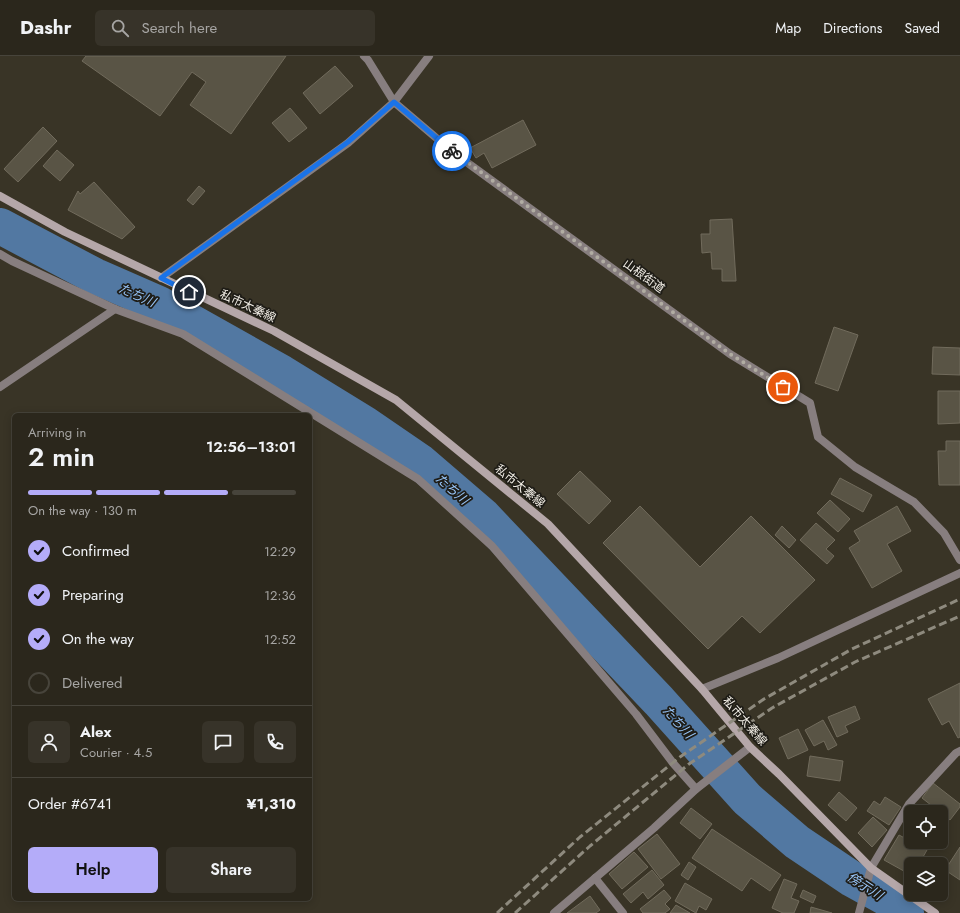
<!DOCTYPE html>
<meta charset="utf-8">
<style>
:root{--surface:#2b271c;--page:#373329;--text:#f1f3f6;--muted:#a6a5a3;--line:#47443b;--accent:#b4acf9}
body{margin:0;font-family:Jost,"Noto Sans JP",sans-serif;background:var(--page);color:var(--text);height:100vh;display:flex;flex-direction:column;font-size:15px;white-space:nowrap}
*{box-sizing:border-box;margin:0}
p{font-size:13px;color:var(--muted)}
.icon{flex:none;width:22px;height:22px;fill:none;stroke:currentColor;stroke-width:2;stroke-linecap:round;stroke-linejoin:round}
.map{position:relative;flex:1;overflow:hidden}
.sheet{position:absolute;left:12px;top:357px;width:300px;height:488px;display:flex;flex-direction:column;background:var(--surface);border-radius:6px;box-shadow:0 2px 10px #0003,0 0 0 1px var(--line)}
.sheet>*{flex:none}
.fabs{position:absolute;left:904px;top:749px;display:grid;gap:8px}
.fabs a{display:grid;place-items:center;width:44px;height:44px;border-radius:6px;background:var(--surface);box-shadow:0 2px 10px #0003,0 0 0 1px var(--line);font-size:20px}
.pin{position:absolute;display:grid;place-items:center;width:34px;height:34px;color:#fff;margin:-17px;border:2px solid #fff;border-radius:50%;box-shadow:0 1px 4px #0007}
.courier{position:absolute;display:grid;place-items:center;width:40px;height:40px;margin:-20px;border:3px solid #1a73e8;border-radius:50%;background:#fff;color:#222;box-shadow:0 1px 5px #0007}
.overview em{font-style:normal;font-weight:600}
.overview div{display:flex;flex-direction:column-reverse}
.overview{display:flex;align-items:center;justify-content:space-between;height:68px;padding:0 16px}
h1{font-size:26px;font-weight:600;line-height:30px}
.bar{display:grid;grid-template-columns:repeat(4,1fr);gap:6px 4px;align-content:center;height:48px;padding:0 16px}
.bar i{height:5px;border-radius:3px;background:var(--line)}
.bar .current{background:var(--accent)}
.bar p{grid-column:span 4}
.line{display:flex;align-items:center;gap:10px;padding:0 16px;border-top:1px solid var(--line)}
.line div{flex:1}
.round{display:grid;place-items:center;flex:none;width:42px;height:42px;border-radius:6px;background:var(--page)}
ol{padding:0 16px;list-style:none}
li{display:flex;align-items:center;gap:12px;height:44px}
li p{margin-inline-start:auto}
li .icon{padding:4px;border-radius:50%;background:var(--accent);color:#111;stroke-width:4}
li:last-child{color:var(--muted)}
li i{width:22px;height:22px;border:2px solid var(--line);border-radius:50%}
.button{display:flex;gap:8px;margin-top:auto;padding:8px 16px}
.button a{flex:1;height:46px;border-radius:6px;background:var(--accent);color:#111;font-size:16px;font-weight:600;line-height:46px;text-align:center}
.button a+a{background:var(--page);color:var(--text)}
header{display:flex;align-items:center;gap:24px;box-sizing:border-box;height:56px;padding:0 20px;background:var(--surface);border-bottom:1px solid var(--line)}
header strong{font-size:19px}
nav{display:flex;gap:22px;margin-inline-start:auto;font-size:14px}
.search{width:280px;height:36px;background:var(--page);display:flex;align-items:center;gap:10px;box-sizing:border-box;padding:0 14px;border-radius:6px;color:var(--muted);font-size:15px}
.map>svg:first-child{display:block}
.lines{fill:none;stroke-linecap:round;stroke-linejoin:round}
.river{stroke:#5278a2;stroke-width:36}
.building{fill:#595445;stroke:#716b5c}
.minor{stroke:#877e7f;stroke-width:8}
.tertiary{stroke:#877e7f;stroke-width:8}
.secondary{stroke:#b5a7a9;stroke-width:8}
.rail{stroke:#8e8a7e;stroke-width:3;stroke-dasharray:8 4;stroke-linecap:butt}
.done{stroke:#b1ada3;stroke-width:4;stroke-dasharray:0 7.2}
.route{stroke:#1a73e8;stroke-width:5}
.labels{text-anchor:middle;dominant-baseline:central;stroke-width:3.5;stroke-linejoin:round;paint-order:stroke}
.street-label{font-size:12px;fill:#f2eee6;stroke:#1e1c16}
.water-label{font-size:13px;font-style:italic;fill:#98c5f8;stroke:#1e1c16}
</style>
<header>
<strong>Dashr</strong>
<div class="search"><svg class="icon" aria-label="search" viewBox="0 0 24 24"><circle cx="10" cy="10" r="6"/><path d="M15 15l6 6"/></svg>Search here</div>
<nav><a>Map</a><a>Directions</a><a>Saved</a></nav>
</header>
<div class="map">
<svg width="960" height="857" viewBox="0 0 960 857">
<rect width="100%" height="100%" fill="#393426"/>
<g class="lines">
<polyline class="river" points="0,170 95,220 159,248 282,317 365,368 419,405 483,460 659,645 747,743 797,786 852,823 890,844 906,857"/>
</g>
<g class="building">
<polygon points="86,0 286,0 231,78 190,49 206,26 192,16 160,60 82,5"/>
<polygon points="335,10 353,30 320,58 303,37"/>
<polygon points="290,52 307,72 289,86 272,67"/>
<polygon points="523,64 536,89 492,112 484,97 476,102 470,92"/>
<polygon points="43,71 57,85 18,126 4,113"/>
<polygon points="57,94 74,109 60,125 43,110"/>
<polygon points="94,126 135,171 122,183 68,154 78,135 80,138"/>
<polygon points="199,130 205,135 193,149 187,144"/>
<polygon points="732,163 736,225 722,225 722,213 712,213 711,196 702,197 701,178 710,178 710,164"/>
<polygon points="834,271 858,279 838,335 815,327"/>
<polygon points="933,291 960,292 960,319 932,318"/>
<polygon points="938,335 960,335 960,367 938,368"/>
<polygon points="946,385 960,385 960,429 939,429 938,395 946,395"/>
<polygon points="580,415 611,445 589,468 557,438"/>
<polygon points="840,422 872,439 863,456 831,438"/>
<polygon points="830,444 850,463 838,476 817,457"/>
<polygon points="640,450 700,511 751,460 815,524 760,577 742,560 708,593 603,487"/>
<polygon points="897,450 911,475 887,488 902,515 872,532 849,492 860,485 854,475"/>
<polygon points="816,467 835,484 826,493 834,500 827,508 800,484"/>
<polygon points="782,470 796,484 789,492 775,479"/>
<polygon points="960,627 960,681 958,682 949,665 942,669 928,643"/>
<polygon points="855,650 860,663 845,670 848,676 837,681 828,661"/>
<polygon points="823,664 837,689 828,694 824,685 814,690 805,674"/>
<polygon points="798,673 808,694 788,703 779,682"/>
<polygon points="810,700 843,705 840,725 807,720"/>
<polygon points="933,727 960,748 960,751 950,764 922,742"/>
<polygon points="839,736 857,752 846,765 828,749"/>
<polygon points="885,741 901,751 889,769 867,755 874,745 880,749"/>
<polygon points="691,752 712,768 700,783 680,767"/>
<polygon points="873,761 887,774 872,791 858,777"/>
<polygon points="712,773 781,819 770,835 751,822 742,835 692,802"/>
<polygon points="657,778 680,808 661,823 638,793"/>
<polygon points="899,779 927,794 919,808 911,808 911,819 884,804"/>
<polygon points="921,786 930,786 928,790"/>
<polygon points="960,791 960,824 945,814"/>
<polygon points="634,796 648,811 622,833 609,818"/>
<polygon points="689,806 696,811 688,824 681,819"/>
<polygon points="652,814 664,829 648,843 643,836 631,847 623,838"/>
<polygon points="784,823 797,828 791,842 799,845 794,857 783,857 772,852"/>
<polygon points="685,827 712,843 706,854 699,850 696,857 675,845"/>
<polygon points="664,834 671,842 665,848 670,853 665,857 643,857 640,853"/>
<polygon points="803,834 816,840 813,847 800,841"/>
<polygon points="590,840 600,854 596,857 567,857"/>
<polygon points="676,849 690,857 670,857"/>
<polygon points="811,851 832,857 810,857"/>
</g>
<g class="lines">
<g class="minor">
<polyline points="364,0 368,4 394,46 454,97 730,298 810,347 818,381 855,411 914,446 944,477 960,504"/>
<polyline points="0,198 12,205 115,253 183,278 418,423 492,490 636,658 673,707 696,733"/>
<polyline points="161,222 348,87 394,46 429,0"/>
<polyline points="0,331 115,253"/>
<polyline points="595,822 623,857"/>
<polyline points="554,857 654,772 696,733 750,691"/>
<polyline points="859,857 871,812 909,748 956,697 960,695"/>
</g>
<polyline class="tertiary" points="702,633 778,602 960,517"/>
<polyline class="secondary" points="0,140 65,176 274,275 396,344 548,468 702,633 750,691 779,718 871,812 935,857"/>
<g class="rail">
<polyline points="497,857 580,781 680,701 764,643 852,593 960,543"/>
<polyline points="515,857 590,790 689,708 772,652 855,606 960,560"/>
</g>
</g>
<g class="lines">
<polyline class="done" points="452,95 730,298 783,331"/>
<polyline class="route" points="189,236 161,222 348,86 394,46 452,95"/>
</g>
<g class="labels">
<g class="street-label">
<text transform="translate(644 220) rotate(36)">山根街道</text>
<text transform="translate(248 250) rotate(25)">私市太秦線</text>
<text transform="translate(520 430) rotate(39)">私市太秦線</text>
<text transform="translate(745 665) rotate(49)">私市太秦線</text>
</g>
<g class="water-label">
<text transform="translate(137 239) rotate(24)">たち川</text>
<text transform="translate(452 433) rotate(41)">たち川</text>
<text transform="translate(678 666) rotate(48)">たち川</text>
<text transform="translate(865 830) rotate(33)">傍示川</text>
</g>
</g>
</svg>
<div class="fabs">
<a><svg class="icon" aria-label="locate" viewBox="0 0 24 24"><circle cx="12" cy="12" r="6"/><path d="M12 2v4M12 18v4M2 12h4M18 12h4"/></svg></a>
<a><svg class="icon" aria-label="layers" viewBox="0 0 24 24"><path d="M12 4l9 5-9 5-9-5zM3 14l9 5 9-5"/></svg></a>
</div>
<div class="pin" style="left:783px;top:331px;background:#ea580c"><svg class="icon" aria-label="bag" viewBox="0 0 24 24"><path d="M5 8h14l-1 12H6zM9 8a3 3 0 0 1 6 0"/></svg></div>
<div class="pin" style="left:189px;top:236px;background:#1f2937"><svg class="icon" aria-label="home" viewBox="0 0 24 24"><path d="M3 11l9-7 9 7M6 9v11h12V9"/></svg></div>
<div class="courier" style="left:452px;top:95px"><svg class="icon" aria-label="bike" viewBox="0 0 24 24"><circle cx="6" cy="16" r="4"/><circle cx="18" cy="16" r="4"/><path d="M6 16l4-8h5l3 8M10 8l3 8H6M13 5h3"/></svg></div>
<section class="sheet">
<div class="overview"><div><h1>2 min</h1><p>Arriving in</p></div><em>12:56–13:01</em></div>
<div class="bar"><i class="current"></i><i class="current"></i><i class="current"></i><i></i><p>On the way · 130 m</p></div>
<ol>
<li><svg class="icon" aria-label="check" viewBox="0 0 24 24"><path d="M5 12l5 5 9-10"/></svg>Confirmed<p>12:29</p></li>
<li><svg class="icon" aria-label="check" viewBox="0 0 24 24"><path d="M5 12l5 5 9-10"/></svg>Preparing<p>12:36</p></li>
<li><svg class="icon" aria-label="check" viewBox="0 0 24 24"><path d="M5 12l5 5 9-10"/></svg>On the way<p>12:52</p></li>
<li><i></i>Delivered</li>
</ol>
<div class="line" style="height:72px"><a class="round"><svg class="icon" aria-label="person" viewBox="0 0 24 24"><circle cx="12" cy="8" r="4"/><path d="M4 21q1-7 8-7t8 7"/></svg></a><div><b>Alex</b><p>Courier · 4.5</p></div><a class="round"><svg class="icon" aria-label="chat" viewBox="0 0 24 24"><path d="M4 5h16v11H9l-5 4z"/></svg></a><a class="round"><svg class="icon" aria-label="phone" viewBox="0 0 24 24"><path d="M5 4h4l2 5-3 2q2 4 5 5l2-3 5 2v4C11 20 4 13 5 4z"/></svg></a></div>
<div class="line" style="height:52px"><div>Order #6741</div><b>¥1,310</b></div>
<div class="button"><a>Help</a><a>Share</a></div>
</section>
</div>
